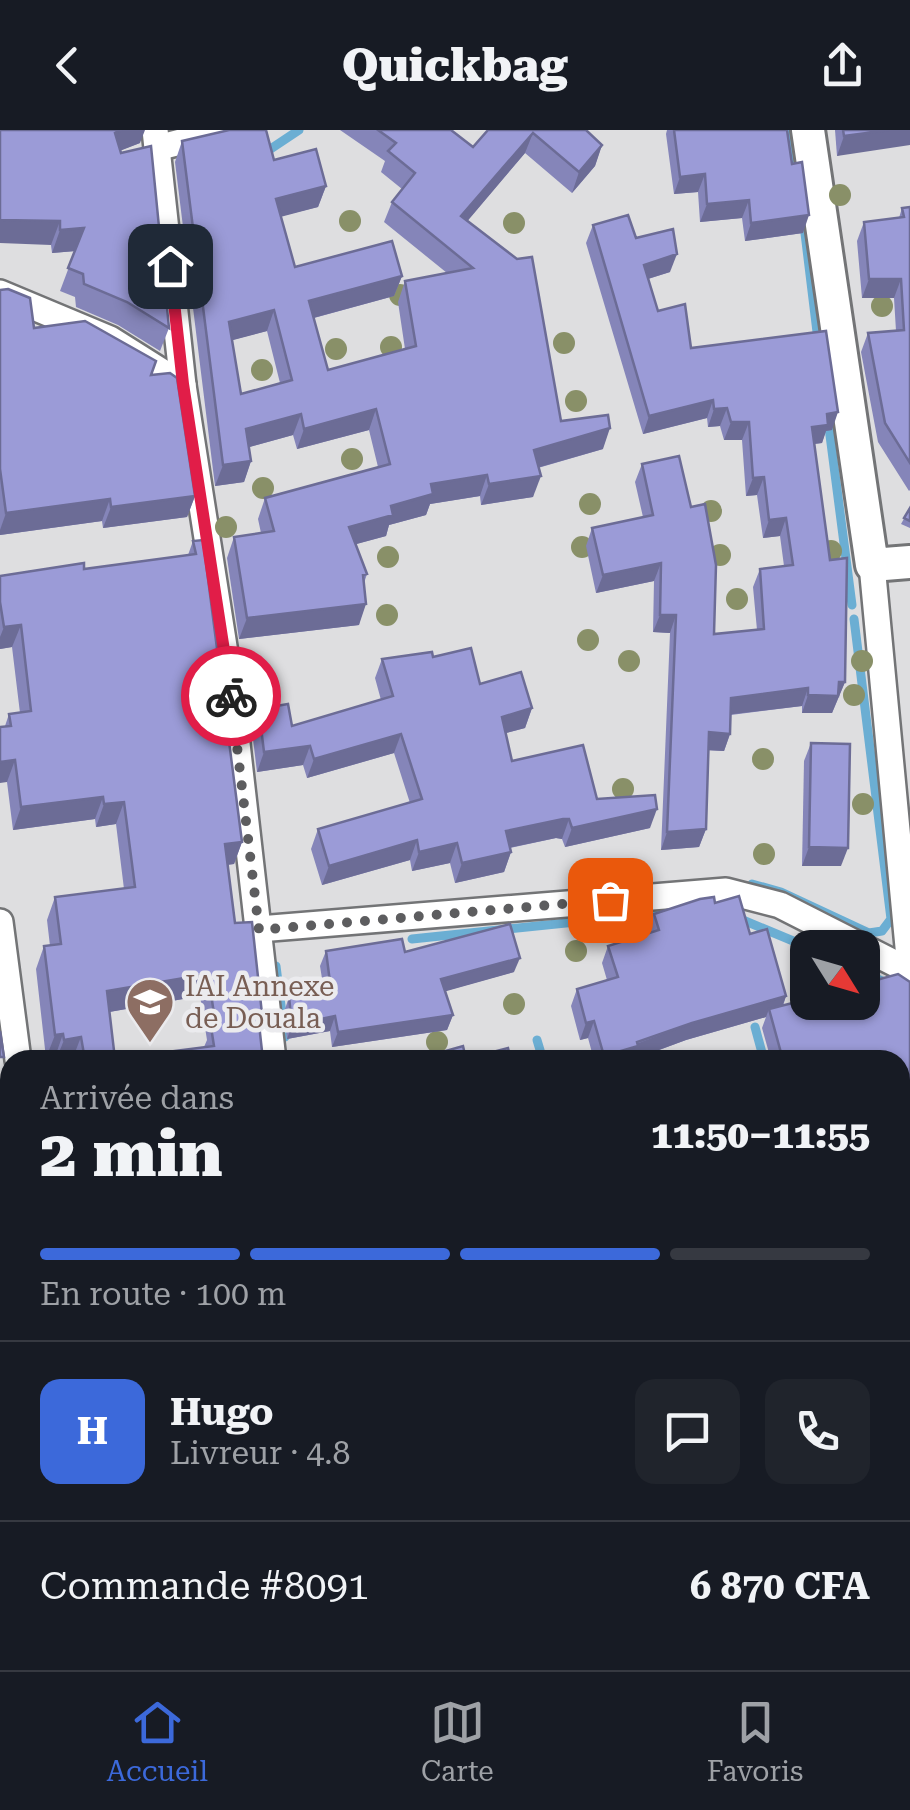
<!DOCTYPE html>
<html lang="fr">
<meta charset="utf-8">
<style>
:root{--surface:#171b24;--page:#20242c;--text:#f1f3f6;--muted:#9ea1a6;--line:#363941;--accent:#3c69da}
body{margin:0;font-family:"Roboto Serif",serif;background:var(--page);color:var(--text);height:100vh;display:flex;flex-direction:column;font-size:38px;white-space:nowrap}
*{box-sizing:border-box;margin:0}
p{font-size:32px;color:var(--muted)}
.icon{flex:none;width:55px;height:55px;fill:none;stroke:currentColor;stroke-width:2;stroke-linecap:round;stroke-linejoin:round}
.map{position:relative;flex:1;overflow:hidden}
.panel{position:absolute;left:0px;top:920px;width:910px;height:620px;display:flex;flex-direction:column;background:var(--surface);border-radius:30px 30px 0 0;box-shadow:0 2px 8px #0004}
.panel>*{flex:none}
.needle{width:65px;rotate:127deg}
.fabs{position:absolute;left:790px;top:800px;display:grid;gap:20px}
.fabs a{display:grid;place-items:center;width:90px;height:90px;border-radius:20px;background:var(--surface);box-shadow:0 2px 8px #0004;font-size:50px}
.pin{position:absolute;display:grid;place-items:center;width:85px;height:85px;color:#fff;margin:-42px;border-radius:20px;box-shadow:0 5px 15px #0006}
.courier{position:absolute;display:grid;place-items:center;width:100px;height:100px;margin:-50px;border:8px solid #e11d48;border-radius:50%;background:#fff;color:#222;box-shadow:0 2px 12px #0007}
.head em{font-style:normal;font-weight:800}
.head div{display:flex;flex-direction:column-reverse}
.head{display:flex;align-items:center;justify-content:space-between;height:170px;padding:0 40px}
h1{font-size:65px;font-weight:800;line-height:75px}
.bar{display:grid;grid-template-columns:repeat(4,1fr);gap:15px 10px;align-content:center;height:120px;padding:0 40px}
.bar i{height:12px;border-radius:8px;background:var(--line)}
.bar .active{background:var(--accent)}
.bar p{grid-column:span 4}
.line{display:flex;align-items:center;gap:25px;padding:0 40px;border-top:2px solid var(--line)}
.line div{flex:1}
.round{display:grid;place-items:center;flex:none;width:105px;height:105px;border-radius:20px;background:var(--page)}
header{display:flex;justify-content:space-between;align-items:center;height:130px;padding:0 40px;background:var(--surface);font-size:45px;font-weight:800}
.tab-bar{display:flex;justify-content:space-around;align-items:center;height:140px;border-top:2px solid var(--line);background:var(--surface);font-size:28px;color:var(--muted)}
.tab-bar a{display:grid;justify-items:center;gap:5px}
.tab-bar .active{color:var(--accent)}
.map>svg:first-child{display:block}
.education{fill:#e0cede}
.lines{fill:none;stroke-linecap:round;stroke-linejoin:round}
.stream{stroke:#6baed3;stroke-width:9}
.minor-casing{stroke:#737476;stroke-width:30}
.tertiary-casing{stroke:#737476;stroke-width:38}
.secondary-casing{stroke:#737476;stroke-width:42}
.minor{stroke:#fff;stroke-width:25}
.tertiary{stroke:#fff;stroke-width:32}
.secondary{stroke:#fff;stroke-width:38}
.tree{fill:#899068}
.wall{fill:#8585b9;fill-rule:evenodd}
.shaded-wall{fill:#6c6c96}
.building{fill:#9b9bd7;stroke:#6c6c96;stroke-width:2.5;fill-rule:evenodd}
.done{stroke:#5d5d5f;stroke-width:10;stroke-dasharray:0 18}
.route{stroke:#e11d48;stroke-width:12}
.labels{text-anchor:middle;dominant-baseline:central;stroke-width:9;stroke-linejoin:round;paint-order:stroke}
.education-label{font-size:28px;fill:#785e54;stroke:#ebebee;text-anchor:start}
</style>
<header><svg class="icon" aria-label="back" viewBox="0 0 24 24"><path d="M15 5l-7 7 7 7"/></svg>Quickbag<svg class="icon" aria-label="share" viewBox="0 0 24 24"><path d="M12 15V3M7 8l5-5 5 5M5 13v7h14v-7"/></svg></header>
<div class="map">
<svg width="910" height="1540" viewBox="0 0 910 1540">
<rect width="100%" height="100%" fill="#dedee0"/>
<polygon class="education" points="910,1329 910,1540 464,1540 485,1530 900,1530 900,1334"/>
<g class="lines">
<g class="stream">
<polyline points="791,0 797,42"/>
<polyline points="263,24 299,0"/>
<polyline points="803,87 818,210"/>
<polyline points="828,290 852,475"/>
<polyline points="752,754 781,762 869,803 882,801 891,789 854,489"/>
<polyline points="738,788 810,818"/>
<polyline points="412,809 663,783"/>
<polyline points="276,836 285,907"/>
<polyline points="862,842 887,853"/>
<polyline points="755,897 764,930"/>
<polyline points="537,910 543,930"/>
</g>
<g class="minor-casing">
<g id="minor">
<polyline points="155,0 183,255 231,561 273,930"/>
<polyline points="157,18 228,0"/>
<polyline points="0,163 110,209 183,255"/>
<polyline points="872,435 910,838"/>
<polyline points="0,792 18,930"/>
<polyline points="259,799 726,761 780,775 910,841"/>
<polyline points="0,1009 10,1008"/>
</g>
</g>
<g class="tertiary-casing">
<polyline id="tertiary" points="808,0 872,435 910,432"/>
</g>
<g class="secondary-casing">
<g id="secondary">
<polyline points="900,1246 910,1241"/>
<polyline points="900,1283 910,1278"/>
<polyline points="278,1540 299,1530"/>
<polyline points="334,1540 356,1530"/>
</g>
</g>
<use href="#minor" class="minor"/>
<use href="#tertiary" class="tertiary"/>
<use href="#secondary" class="secondary"/>
</g>
<g class="tree">
<circle cx="840" cy="65" r="11"/>
<circle cx="350" cy="91" r="11"/>
<circle cx="514" cy="93" r="11"/>
<circle cx="400" cy="165" r="11"/>
<circle cx="882" cy="176" r="11"/>
<circle cx="564" cy="213" r="11"/>
<circle cx="391" cy="217" r="11"/>
<circle cx="336" cy="219" r="11"/>
<circle cx="262" cy="240" r="11"/>
<circle cx="576" cy="271" r="11"/>
<circle cx="352" cy="329" r="11"/>
<circle cx="263" cy="358" r="11"/>
<circle cx="590" cy="374" r="11"/>
<circle cx="711" cy="381" r="11"/>
<circle cx="226" cy="397" r="11"/>
<circle cx="582" cy="417" r="11"/>
<circle cx="831" cy="421" r="11"/>
<circle cx="720" cy="425" r="11"/>
<circle cx="388" cy="427" r="11"/>
<circle cx="737" cy="469" r="11"/>
<circle cx="387" cy="485" r="11"/>
<circle cx="588" cy="510" r="11"/>
<circle cx="629" cy="531" r="11"/>
<circle cx="862" cy="531" r="11"/>
<circle cx="854" cy="565" r="11"/>
<circle cx="763" cy="629" r="11"/>
<circle cx="623" cy="659" r="11"/>
<circle cx="863" cy="674" r="11"/>
<circle cx="764" cy="724" r="11"/>
<circle cx="576" cy="821" r="11"/>
<circle cx="514" cy="874" r="11"/>
<circle cx="437" cy="912" r="11"/>
</g>
<g class="wall">
<polygon points="0,0 140,13 121,20 169,198 160,221 118,195 76,177 75,167 60,161 75,121 52,123 51,115"/>
<path d="M340,0H451L473,17L488,0H586L602,15L595,36L572,63L525,23L467,91L561,291L603,319L538,338L533,367L481,375L480,366L430,374L426,385L389,395L386,406L356,414L367,444L364,453L359,495L239,509L227,428L234,407L261,403L258,389L265,368L378,337L369,300L297,319L293,305L249,317L251,331L244,352L215,356L175,32L182,11L274,30L326,56L318,77L281,86L295,137L402,146L394,166L314,188L328,240L405,219L398,172L405,151L447,143L384,92L392,72L402,59L381,42L385,31ZM267,201L280,253L241,264L232,210Z"/>
<polygon points="667,0 787,0 803,103 745,111 742,88 700,92 698,62 674,64 666,4"/>
<polygon points="835,0 910,0 837,26"/>
<polygon points="910,77 910,360 909,361 878,312 861,222 868,203 896,201 894,168 862,168 857,111 864,92 899,88 902,78"/>
<polygon points="593,95 636,108 670,142 648,149 658,181 691,218 832,300 826,301 822,313 814,314 845,552 832,583 802,583 802,576 731,585 730,604 724,621 708,620 706,699 699,717 661,720 670,503 653,502 654,451 596,463 586,416 592,398 643,387 635,352 642,334 714,504 757,500 753,457 760,439 784,436 780,406 763,408 757,365 746,366 742,310 724,310 720,296 708,297 707,288 643,304 586,113"/>
<polygon points="0,160 34,198 151,245 195,366 187,387 103,398 102,391 0,405"/>
<polygon points="910,378 910,398 901,394"/>
<polygon points="193,411 242,712 234,734 227,735 235,793 260,902 263,930 141,930 143,925 204,917 207,910 200,866 109,882 115,930 55,930 55,927 46,928 36,839 44,816 50,816 47,790 55,767 124,759 116,694 96,697 95,689 13,700 7,652 5,596 9,584 20,583 12,517 0,519 0,446 84,439 188,425"/>
<polygon points="433,527 480,554 532,578 525,598 506,603 512,631 597,669 650,698 565,717 562,709 556,708 510,718 511,722 504,742 455,753 450,733 412,741 410,730 322,755 311,719 318,699 410,673 394,623 307,648 303,635 257,642 249,576 256,557 265,578 292,596 381,570 375,548 382,529"/>
<polygon points="811,613 841,736 802,736 804,631"/>
<polygon points="715,773 750,804 786,866 783,876 910,852 910,1148 900,1151 900,1097 903,1096 900,1086 900,930 771,930 762,898 766,887 686,910 632,930 594,930 588,908 580,910 571,876 577,859 607,850 602,833 608,816 648,803 648,801 654,784"/>
<polygon points="326,821 405,822 514,842 445,861 453,885 447,900 332,917 330,901 287,909 284,882 289,867 324,861 320,836"/>
<polygon points="0,1054 10,1060 10,1140 0,1135"/>
<polygon points="910,1393 910,1489 900,1485 900,1397 908,1400"/>
<polygon points="8,1394 10,1394 10,1530 1,1413"/>
</g>
<g class="shaded-wall">
<polygon points="122,0 145,0 140,13 107,26 115,3"/>
<polygon points="889,0 910,0 910,15 837,26 844,6"/>
<polygon points="533,3 525,23 454,107 461,86"/>
<polygon points="602,15 595,36 572,63 579,42"/>
<polygon points="705,44 698,62 674,64 680,47"/>
<polygon points="326,56 318,77 269,90 276,69"/>
<polygon points="749,70 742,88 700,92 707,74"/>
<polygon points="809,85 803,103 745,111 751,93"/>
<polygon points="0,90 60,91 51,115 0,113"/>
<polygon points="84,98 76,121 52,123 60,100"/>
<polygon points="677,124 670,142 638,152 644,135"/>
<polygon points="402,146 394,166 302,191 309,171"/>
<polygon points="869,149 901,149 894,168 862,168"/>
<polygon points="274,180 267,201 222,213 229,192"/>
<polygon points="713,270 707,288 643,304 649,286"/>
<polygon points="727,278 720,296 708,297 714,279"/>
<polygon points="376,279 369,300 297,319 304,299"/>
<polygon points="838,282 832,300 826,301 822,313 805,315 812,297 827,284"/>
<polygon points="301,284 293,305 239,320 246,299"/>
<polygon points="731,292 749,292 742,310 724,310"/>
<polygon points="610,298 603,319 526,341 534,320"/>
<polygon points="251,331 244,352 215,356 223,335"/>
<polygon points="487,345 480,366 430,374 426,385 389,395 386,406 342,418 349,397 431,354"/>
<polygon points="541,346 533,367 481,375 489,354"/>
<polygon points="764,347 757,365 746,366 753,348"/>
<polygon points="195,366 187,387 103,398 111,377"/>
<polygon points="110,369 102,391 0,405 0,400 6,383"/>
<polygon points="786,388 780,406 763,408 769,390"/>
<polygon points="661,433 654,451 596,463 603,445"/>
<polygon points="366,474 359,495 239,509 247,488"/>
<polygon points="660,485 676,485 670,503 653,502"/>
<polygon points="21,495 12,517 0,519 0,507 4,497"/>
<polygon points="839,552 845,552 832,583 802,583 808,565"/>
<polygon points="808,558 802,576 725,585 731,568"/>
<polygon points="532,578 525,598 495,606 502,587"/>
<polygon points="709,602 730,604 724,621 703,620"/>
<polygon points="401,604 394,623 307,648 314,629"/>
<polygon points="310,616 303,635 257,642 264,622"/>
<polygon points="15,630 7,652 0,653 0,632"/>
<polygon points="103,667 95,689 13,700 21,677"/>
<polygon points="124,672 116,694 96,697 104,674"/>
<polygon points="657,679 650,698 565,717 572,698"/>
<polygon points="563,689 569,689 562,709 556,708 499,720 506,701"/>
<polygon points="706,699 699,717 661,720 667,702"/>
<polygon points="417,710 410,730 322,755 329,736"/>
<polygon points="242,712 234,734 216,736 225,714"/>
<polygon points="457,713 450,733 412,741 419,722"/>
<polygon points="809,717 848,718 841,736 802,736"/>
<polygon points="511,722 504,742 455,753 462,733"/>
<polygon points="520,828 514,842 436,864 441,849"/>
<polygon points="208,844 200,866 98,884 107,861"/>
<polygon points="786,866 780,883 769,879 766,887 686,910 632,930 603,930 604,926 692,893"/>
<polygon points="453,885 447,900 332,917 338,902"/>
<polygon points="335,886 330,901 287,909 292,895"/>
<polygon points="594,891 588,908 580,910 586,893"/>
<polygon points="63,904 55,927 46,928 55,905"/>
<polygon points="81,907 72,930 56,930 64,910"/>
<polygon points="910,1132 910,1148 900,1151 900,1134"/>
<polygon points="10,1321 10,1328 0,1345 3,1333"/>
<polygon points="216,1530 248,1530 229,1540 192,1540"/>
</g>
<g class="building">
<polygon points="0,0 122,0 115,3 121,23 151,16 169,198 127,172 84,154 83,144 68,138 84,98 60,100 60,91 0,90"/>
<path d="M229,0H266L274,30L316,19L326,56L276,69L295,137L392,111L402,146L309,171L328,240L416,216L405,151L473,138L392,72L415,43L388,21L396,13L378,0H451L473,17L488,0H586L602,15L579,42L533,3L461,86L517,129L532,127L561,291L608,285L610,298L534,320L541,346L489,354L487,345L431,354L433,364L391,376L393,385L349,397L367,444L363,445L366,474L247,488L234,407L274,401L265,368L390,334L376,279L304,299L301,284L246,299L251,331L223,335L182,11ZM274,180L292,250L241,264L229,192Z"/>
<polygon points="674,0 787,0 792,34 802,32 809,85 751,93 749,70 707,74 705,44 680,47"/>
<polygon points="843,0 889,0 844,6"/>
<polygon points="910,77 910,333 885,293 868,203 904,200 901,149 869,149 864,92 904,87 902,78"/>
<polygon points="628,85 636,108 673,99 677,124 644,135 658,181 685,174 691,218 826,201 838,282 827,284 828,295 812,297 830,430 847,428 845,552 839,552 838,566 808,565 808,558 731,568 730,604 709,602 706,699 667,702 676,485 660,485 661,433 603,445 592,398 653,385 642,334 679,326 691,377 705,374 716,435 714,504 764,499 760,439 793,435 786,388 769,390 764,347 753,348 749,292 731,292 727,278 714,279 713,270 649,286 593,95"/>
<polygon points="8,159 30,168 34,198 85,191 156,231 151,245 170,243 177,248 195,366 111,377 110,369 6,383 0,339 0,160"/>
<polygon points="910,378 910,391 904,388"/>
<polygon points="203,410 242,712 225,714 235,793 252,792 263,893 259,894 263,930 144,930 143,925 214,916 211,897 216,897 208,844 107,861 115,929 85,930 81,907 64,910 63,904 55,905 44,816 61,814 55,767 135,757 124,672 104,674 103,667 21,677 15,630 0,632 0,597 11,596 9,584 31,581 21,495 4,497 0,472 0,446 84,433 84,439 196,424 193,411"/>
<polygon points="471,518 480,554 521,542 532,578 502,587 512,631 583,615 597,669 655,665 657,679 572,698 569,689 563,689 506,701 511,722 462,733 457,713 419,722 417,710 329,736 318,699 422,669 401,604 314,629 310,616 264,622 256,557 266,558 265,578 288,574 292,596 393,566 382,529 432,522 433,527"/>
<polygon points="811,613 850,614 848,718 809,717"/>
<polygon points="739,766 750,804 767,799 786,866 692,893 637,912 638,916 604,926 594,891 586,893 577,859 618,847 608,816 659,800 654,784 700,769 714,767 715,773"/>
<polygon points="510,794 520,828 441,849 453,885 338,902 335,886 292,895 289,867 331,860 326,821 402,809 405,822"/>
<polygon points="898,844 910,852 910,1080 900,1046 900,930 783,930 769,879 808,869 808,872 862,872 862,854"/>
<polygon points="0,901 4,927 0,927"/>
<polygon points="463,916 466,929 508,918 511,930 414,930"/>
<polygon points="0,1054 10,1060 10,1117 0,1112"/>
<polygon points="910,1094 910,1132 900,1134 900,1097"/>
<polygon points="10,1258 10,1321 3,1333 0,1331 0,1271"/>
<polygon points="910,1393 910,1467 907,1465 901,1481 900,1397 908,1400"/>
<polygon points="10,1410 10,1530 216,1530 192,1540 0,1540 0,1415"/>
<polygon points="703,1530 816,1530 812,1540 697,1540"/>
</g>
<g class="lines">
<polyline class="done" points="231,566 259,800 610,770"/>
<polyline class="route" points="170,136 183,254 231,566"/>
</g>
<defs>
<g id="school-pin" transform="scale(2.5)"><path d="M0 17L-7.5 6A9.5 9.5 0 1 1 7.5 6Z" fill="#8d6e63" stroke="#ebebee"/><path d="M0-5L7-2L0 1L-7-2ZM-4 1L0 2.5L4 1V4Q0 6-4 4Z" fill="#fff"/></g>
</defs>
<g fill-rule="evenodd">
<use href="#school-pin" x="150" y="872"/>
</g>
<g class="labels">
<g class="education-label">
<text x="185" y="856">IAI Annexe<tspan x="185" dy="32">de Douala</tspan></text>
</g>
</g>
</svg>
<div class="fabs">
<a><svg class="needle" viewBox="-14 -14 28 28"><path d="M0-13l5 13h-10z" fill="#e53935"/><path d="M0 13l5-13h-10z" fill="#9ea1a6"/></svg></a>
</div>
<div class="pin" style="left:610px;top:770px;background:#ea580c"><svg class="icon" aria-label="bag" viewBox="0 0 24 24"><path d="M5 8h14l-1 12H6zM9 8a3 3 0 0 1 6 0"/></svg></div>
<div class="pin" style="left:170px;top:136px;background:#1f2937"><svg class="icon" aria-label="home" viewBox="0 0 24 24"><path d="M3 11l9-7 9 7M6 9v11h12V9"/></svg></div>
<div class="courier" style="left:231px;top:566px"><svg class="icon" aria-label="bike" viewBox="0 0 24 24"><circle cx="6" cy="16" r="4"/><circle cx="18" cy="16" r="4"/><path d="M6 16l4-8h5l3 8M10 8l3 8H6M13 5h3"/></svg></div>
<section class="panel">
<div class="head"><div><h1>2 min</h1><p>Arrivée dans</p></div><em>11:50–11:55</em></div>
<div class="bar"><i class="active"></i><i class="active"></i><i class="active"></i><i></i><p>En route · 100 m</p></div>
<div class="line" style="height:180px"><b class="round" style="background:var(--accent);color:#fff">H</b><div><b>Hugo</b><p>Livreur · 4.8</p></div><a class="round"><svg class="icon" aria-label="chat" viewBox="0 0 24 24"><path d="M4 5h16v11H9l-5 4z"/></svg></a><a class="round"><svg class="icon" aria-label="phone" viewBox="0 0 24 24"><path d="M5 4h4l2 5-3 2q2 4 5 5l2-3 5 2v4C11 20 4 13 5 4z"/></svg></a></div>
<div class="line" style="height:130px"><div>Commande #8091</div><b>6 870 CFA</b></div>
</section>
</div>
<nav class="tab-bar">
<a class="active"><svg class="icon" aria-label="home" viewBox="0 0 24 24"><path d="M3 11l9-7 9 7M6 9v11h12V9"/></svg>Accueil</a>
<a><svg class="icon" aria-label="map" viewBox="0 0 24 24"><path d="M3 6l6-2 6 2 6-2v14l-6 2-6-2-6 2zM9 4v14M15 6v14"/></svg>Carte</a>
<a><svg class="icon" aria-label="saved" viewBox="0 0 24 24"><path d="M7 4h10v16l-5-4-5 4z"/></svg>Favoris</a>
</nav>
